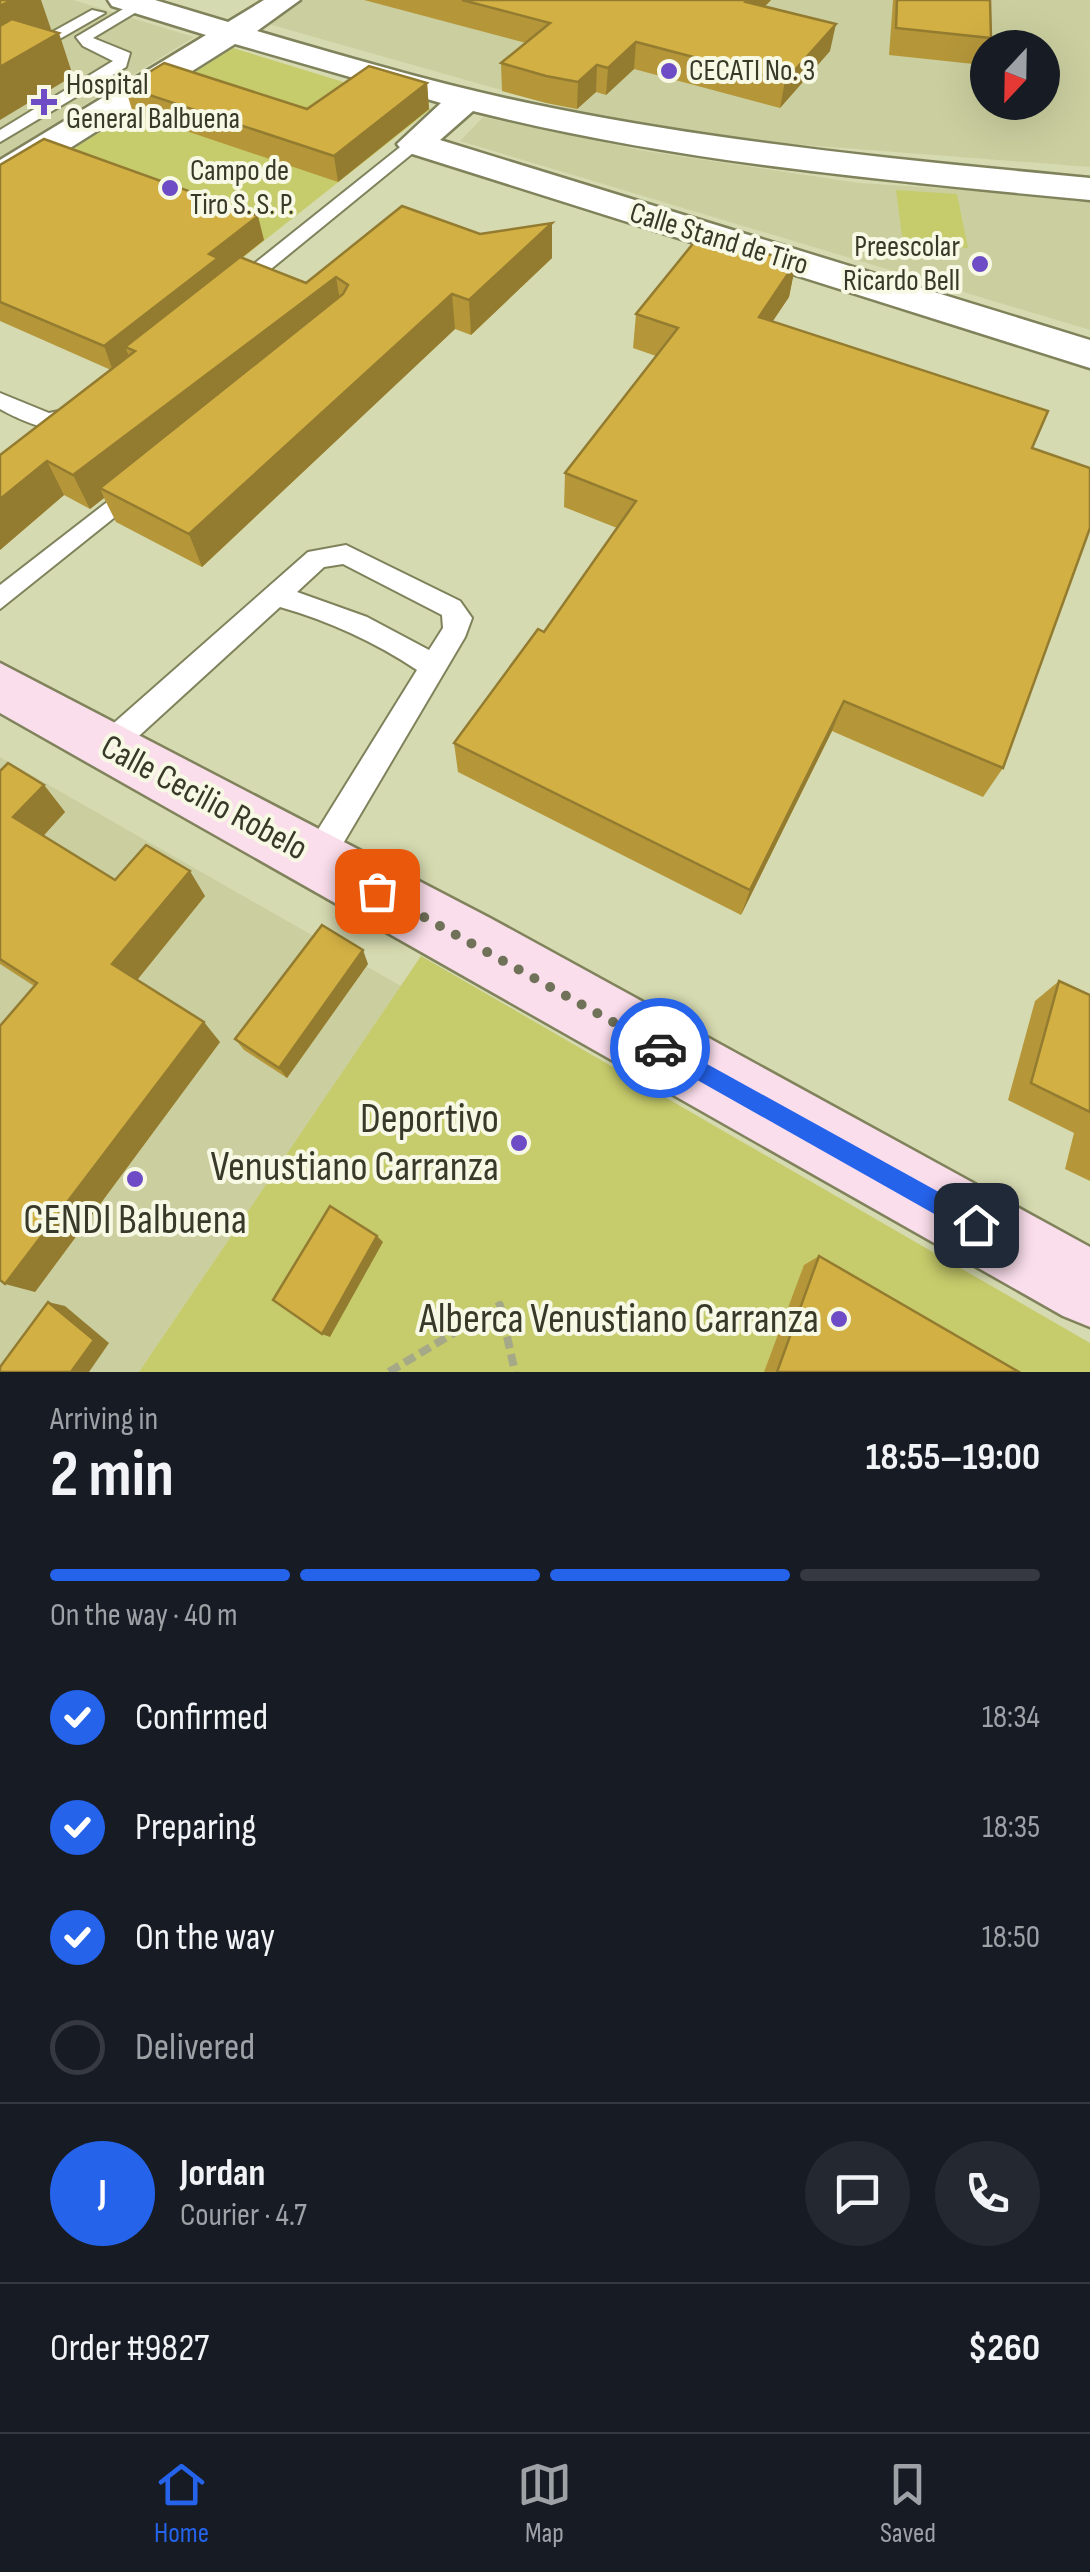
<!DOCTYPE html>
<meta charset="utf-8">
<style>
:root{--surface:#171b24;--page:#242831;--text:#f1f3f6;--muted:#9ea1a6;--line:#363941;--accent:#2563eb}
body{margin:0;font-family:"Sofia Sans Condensed",sans-serif;background:var(--page);color:var(--text);height:100vh;display:flex;flex-direction:column;font-size:38px;white-space:nowrap}
*{box-sizing:border-box;margin:0}
p{font-size:32px;color:var(--muted)}
.icon{flex:none;width:55px;height:55px;fill:none;stroke:currentColor;stroke-width:2;stroke-linecap:round;stroke-linejoin:round}
.map{position:relative;height:1372px;overflow:hidden}
.panel{display:flex;flex-direction:column;background:var(--surface);flex:1}
.panel>*{flex:none}
.needle{width:65px;rotate:202deg}
.controls{position:absolute;left:970px;top:30px;display:grid;gap:20px}
.controls a{display:grid;place-items:center;width:90px;height:90px;border-radius:50%;background:var(--surface);box-shadow:0 10px 40px #0002;font-size:50px}
.pin{position:absolute;display:grid;place-items:center;width:85px;height:85px;color:#fff;margin:-42px;border-radius:20px;box-shadow:0 5px 15px #0006}
.courier{position:absolute;display:grid;place-items:center;width:100px;height:100px;margin:-50px;border:8px solid #2563eb;border-radius:50%;background:#fff;color:#222;box-shadow:0 2px 12px #0007}
.overview em{font-style:normal;font-weight:700}
.overview div{display:flex;flex-direction:column-reverse}
.overview{display:flex;align-items:center;justify-content:space-between;height:170px;padding:0 50px}
h1{font-size:65px;font-weight:700;line-height:75px}
.bar{display:grid;grid-template-columns:repeat(4,1fr);gap:15px 10px;align-content:center;height:120px;padding:0 50px}
.bar i{height:12px;border-radius:8px;background:var(--line)}
.bar .active{background:var(--accent)}
.bar p{grid-column:span 4}
.line{display:flex;align-items:center;gap:25px;padding:0 50px;border-top:2px solid var(--line)}
.line div{flex:1}
.round{display:grid;place-items:center;flex:none;width:105px;height:105px;border-radius:52px;background:var(--page)}
ol{padding:0 50px;list-style:none}
li{display:flex;align-items:center;gap:30px;height:110px}
li p{margin-inline-start:auto}
li .icon{padding:10px;border-radius:50%;background:var(--accent);color:#fff;stroke-width:4}
li:last-child{color:var(--muted)}
li i{width:55px;height:55px;border:5px solid var(--line);border-radius:50%}
.menu{display:flex;justify-content:space-around;align-items:center;height:140px;border-top:2px solid var(--line);background:var(--surface);font-size:28px;color:var(--muted)}
.menu a{display:grid;justify-items:center;gap:5px}
.menu .active{color:var(--accent)}
.map>svg:first-child{display:block}
.built{fill:#cbcf9f;fill-rule:evenodd}
.green{fill:#c6cb6b}
.lines{fill:none;stroke-linecap:round;stroke-linejoin:round}
.lane-casing{stroke:#7f825b;stroke-width:4}
.street-casing{stroke:#7f825b;stroke-width:5}
.secondary-casing{stroke:#7f825b;stroke-width:5}
.path{stroke:#a6a987;stroke-width:8;stroke-dasharray:12 6;stroke-linecap:butt}
.lane{fill:#fff;fill-rule:evenodd}
.street{fill:#fff;fill-rule:evenodd}
.secondary{fill:#fadeeb;fill-rule:evenodd}
.wall{fill:#b5973a}
.shaded-wall{fill:#937b30}
.building{fill:#d2b044;stroke:#937b30;stroke-width:2.5}
.route{fill:#2563eb}
.done{stroke:#6f7158;stroke-width:10;stroke-dasharray:0 18}
.poi-dot{fill:#6e4cc6;stroke:#f7f9e4;stroke-width:4}
.labels{text-anchor:middle;dominant-baseline:central;stroke-width:8;stroke-linejoin:round;paint-order:stroke}
.far-poi-label{font-size:30px;fill:#383929;stroke:#f7f9e4;text-anchor:start}
.far-street-label{font-size:30px;fill:#383929;stroke:#f7f9e4}
.street-label{font-size:35px;fill:#383929;stroke:#f7f9e4}
.near-poi-label{font-size:42px;fill:#383929;stroke:#f7f9e4;text-anchor:end}
</style>
<div class="map">
<svg width="1090" height="1372" viewBox="0 0 1090 1372">
<rect width="100%" height="100%" fill="#d6dab0"/>
<g class="built">
<polygon points="0,0 73,0 194,37 0,157"/>
<path d="M304,0H1090V167L752,141L575,111L268,24ZM988,48H1042V102H988Z"/>
<polygon points="483,117 645,151 860,183 1090,198 1090,330 460,141"/>
<polygon points="0,757 401,986 139,1372 0,1372"/>
</g>
<g class="green">
<polygon points="233,48 431,109 165,319 0,195"/>
<polygon points="896,190 957,194 968,248 903,244"/>
<polygon points="421,956 1090,1343 1090,1372 139,1372"/>
</g>
<g class="lines">
<g class="lane-casing">
<g id="lane">
<polygon points="135,2 148,5 93,38 130,53 126,67 0,142 0,130 113,61 83,46 76,37"/>
<polygon points="92,10 105,13 0,73 0,61"/>
<polygon points="409,140 424,144 244,291 230,291 230,283"/>
<path d="M0,393L49,413L79,407L90,415C67,443 26,423 0,409Z"/>
<polygon points="137,479 145,481 149,487 145,493 0,609 0,585"/>
<path d="M346,545L460,601L472,618L465,637L328,869L317,873L306,869L302,859L306,849L417,670C375,642 329,621 280,607L118,755L108,758L98,755L94,746L98,737L308,552ZM343,564L442,615L443,628L429,650L367,617L297,592L324,567Z"/>
</g>
</g>
<g class="street-casing">
<path id="street" d="M108,0H155L228,22L264,0H300L257,31C356,60 455,89 557,109C732,144 912,161 1090,178V200C883,180 674,162 473,111L440,140L1090,340V368L403,151L397,144L441,103L235,44L13,184L0,187V160L206,35L112,6Z"/>
</g>
<g class="secondary-casing">
<polygon id="secondary" points="0,663 490,918 1090,1247 1090,1327 1063,1316 0,713"/>
</g>
<polyline class="path" points="389,1372 500,1305 515,1372"/>
<use href="#lane" class="lane"/>
<use href="#street" class="street"/>
<use href="#secondary" class="secondary"/>
</g>
<g class="wall">
<polygon points="364,0 771,0 764,7 830,51 780,108 634,69 606,95 596,92 577,109 546,103 502,91 501,63 526,43"/>
<polygon points="893,0 990,0 991,38 983,65 889,55"/>
<polygon points="427,83 429,109 338,182 133,113 125,87 307,109"/>
<polygon points="0,165 264,240 242,258 306,283 480,234 552,258 471,335 455,329 202,567 116,522 104,498 90,509 64,495 0,550 0,455 111,370 0,321"/>
<polygon points="796,262 789,297 772,322 1032,448 1003,768 983,797 832,731 741,915 458,772 454,743 544,632 617,528 564,507 565,473 656,356 633,348 636,314"/>
<polygon points="0,771 44,785 65,812 43,836 115,880 205,896 137,980 220,1042 35,1292 34,986 0,964"/>
<polygon points="368,964 287,1078 244,1050 235,1039"/>
<polygon points="1059,981 1090,995 1090,1181 1065,1169 1074,1133 1008,1100 1035,1001"/>
<polygon points="819,1256 1019,1372 764,1372 804,1265"/>
</g>
<g class="shaded-wall">
<polygon points="12,0 41,0 51,29 0,57 0,6"/>
<polygon points="749,0 771,0 743,29 746,2"/>
<polygon points="836,24 830,51 780,108 785,81"/>
<polygon points="59,33 73,76 0,120 0,67"/>
<polygon points="636,42 634,69 606,95 608,68"/>
<polygon points="597,65 596,92 577,109 578,82"/>
<polygon points="427,83 429,109 338,182 334,156"/>
<polygon points="258,216 264,240 222,273 135,351 125,347 130,358 113,371 104,346 209,254"/>
<polygon points="552,223 552,258 471,335 469,300"/>
<polygon points="796,262 789,297 752,352 759,317"/>
<polygon points="336,277 342,312 100,488 104,498 90,509 73,475"/>
<polygon points="452,294 455,329 202,567 189,534"/>
<polygon points="47,461 64,495 0,550 0,499"/>
<polygon points="844,701 832,731 741,915 750,890"/>
<polygon points="44,785 65,812 36,844 13,817"/>
<polygon points="190,871 205,896 133,985 112,964"/>
<polygon points="363,950 368,964 287,1078 279,1068"/>
<polygon points="204,1022 220,1042 35,1292 5,1284"/>
<polygon points="377,1236 383,1242 330,1337 322,1334"/>
<polygon points="48,1302 65,1306 109,1343 89,1372 71,1372"/>
</g>
<g class="building">
<polygon points="0,0 12,0 0,6"/>
<polygon points="462,0 749,0 746,2 836,24 785,81 636,42 608,68 597,65 578,82 546,76 501,63 550,23"/>
<polygon points="897,0 990,0 991,38 896,28"/>
<polygon points="12,19 59,33 0,67 0,26"/>
<polygon points="164,63 307,109 369,66 427,83 334,156 125,87"/>
<polygon points="44,139 258,216 209,254 218,258 104,346 0,302 0,165"/>
<polygon points="402,206 480,234 552,223 469,300 452,294 189,534 100,488 343,294 348,285 336,277 73,475 47,461 0,499 0,455 135,351 125,347 240,257 306,283"/>
<polygon points="700,235 796,262 759,317 1048,411 1032,448 1090,468 1090,528 1003,768 844,701 750,890 454,743 538,629 544,632 636,501 565,473 678,328 636,314"/>
<polygon points="8,763 44,785 13,817 115,880 146,845 190,871 112,964 204,1022 5,1284 0,1280 0,1026 37,983 0,959 0,771"/>
<polygon points="322,925 363,950 279,1068 235,1039"/>
<polygon points="1059,981 1090,995 1090,1112 1031,1083"/>
<polygon points="330,1206 377,1236 322,1334 273,1300"/>
<polygon points="819,1256 1019,1372 777,1372"/>
<polygon points="48,1302 94,1340 71,1372 0,1372 0,1367"/>
</g>
<polygon class="route" points="660,1038 984,1217 984,1233 968,1233 653,1055 650,1048"/>
<g class="lines">
<polyline class="done" points="377,891 660,1048"/>
</g>
<g class="poi-dot">
<circle cx="669" cy="71" r="10"/>
<path d="M39 87h10v10h10v10h-10v10h-10v-10h-10v-10h10z"/>
<circle cx="170" cy="188" r="10"/>
<circle cx="980" cy="264" r="10"/>
<circle cx="519" cy="1143" r="10"/>
<circle cx="135" cy="1179" r="10"/>
<circle cx="839" cy="1319" r="10"/>
</g>
<g class="labels">
<g class="far-poi-label">
<text x="689" y="71">CECATI No. 3</text>
<text x="66" y="85">Hospital<tspan x="66" dy="34">General Balbuena</tspan></text>
<text x="190" y="171">Campo de<tspan x="190" dy="34">Tiro S. S. P.</tspan></text>
<text x="960" y="247" text-anchor="end">Preescolar<tspan x="960" dy="34">Ricardo Bell</tspan></text>
</g>
<g class="far-street-label">
<text transform="translate(719 239) rotate(17)">Calle Stand de Tiro</text>
</g>
<g class="street-label">
<text transform="translate(204 798) rotate(28)">Calle Cecilio Robelo</text>
</g>
<g class="near-poi-label">
<text x="499" y="1119">Deportivo<tspan x="499" dy="48">Venustiano Carranza</tspan></text>
<text x="135" y="1220" text-anchor="middle">CENDI Balbuena</text>
<text x="819" y="1319">Alberca Venustiano Carranza</text>
</g>
</g>
</svg>
<div class="controls">
<a><svg class="needle" viewBox="-14 -14 28 28"><path d="M0-13l5 13h-10z" fill="#e53935"/><path d="M0 13l5-13h-10z" fill="#9ea1a6"/></svg></a>
</div>
<div class="pin" style="left:377px;top:891px;background:#ea580c"><svg class="icon" aria-label="bag" viewBox="0 0 24 24"><path d="M5 8h14l-1 12H6zM9 8a3 3 0 0 1 6 0"/></svg></div>
<div class="pin" style="left:976px;top:1225px;background:#1f2937"><svg class="icon" aria-label="home" viewBox="0 0 24 24"><path d="M3 11l9-7 9 7M6 9v11h12V9"/></svg></div>
<div class="courier" style="left:660px;top:1048px"><svg class="icon" aria-label="car" viewBox="0 0 24 24"><path d="M5 17H2v-5l4-1 3-4h7l3 4 3 1v5h-3M9 17h6M6 11h13"/><circle cx="7" cy="17" r="2"/><circle cx="17" cy="17" r="2"/></svg></div>
</div>
<section class="panel">
<div class="overview"><div><h1>2 min</h1><p>Arriving in</p></div><em>18:55–19:00</em></div>
<div class="bar"><i class="active"></i><i class="active"></i><i class="active"></i><i></i><p>On the way · 40 m</p></div>
<ol>
<li><svg class="icon" aria-label="check" viewBox="0 0 24 24"><path d="M5 12l5 5 9-10"/></svg>Confirmed<p>18:34</p></li>
<li><svg class="icon" aria-label="check" viewBox="0 0 24 24"><path d="M5 12l5 5 9-10"/></svg>Preparing<p>18:35</p></li>
<li><svg class="icon" aria-label="check" viewBox="0 0 24 24"><path d="M5 12l5 5 9-10"/></svg>On the way<p>18:50</p></li>
<li><i></i>Delivered</li>
</ol>
<div class="line" style="height:180px"><b class="round" style="background:var(--accent);color:#fff">J</b><div><b>Jordan</b><p>Courier · 4.7</p></div><a class="round"><svg class="icon" aria-label="chat" viewBox="0 0 24 24"><path d="M4 5h16v11H9l-5 4z"/></svg></a><a class="round"><svg class="icon" aria-label="phone" viewBox="0 0 24 24"><path d="M5 4h4l2 5-3 2q2 4 5 5l2-3 5 2v4C11 20 4 13 5 4z"/></svg></a></div>
<div class="line" style="height:130px"><div>Order #9827</div><b>$260</b></div>
</section>
<nav class="menu">
<a class="active"><svg class="icon" aria-label="home" viewBox="0 0 24 24"><path d="M3 11l9-7 9 7M6 9v11h12V9"/></svg>Home</a>
<a><svg class="icon" aria-label="map" viewBox="0 0 24 24"><path d="M3 6l6-2 6 2 6-2v14l-6 2-6-2-6 2zM9 4v14M15 6v14"/></svg>Map</a>
<a><svg class="icon" aria-label="saved" viewBox="0 0 24 24"><path d="M7 4h10v16l-5-4-5 4z"/></svg>Saved</a>
</nav>
